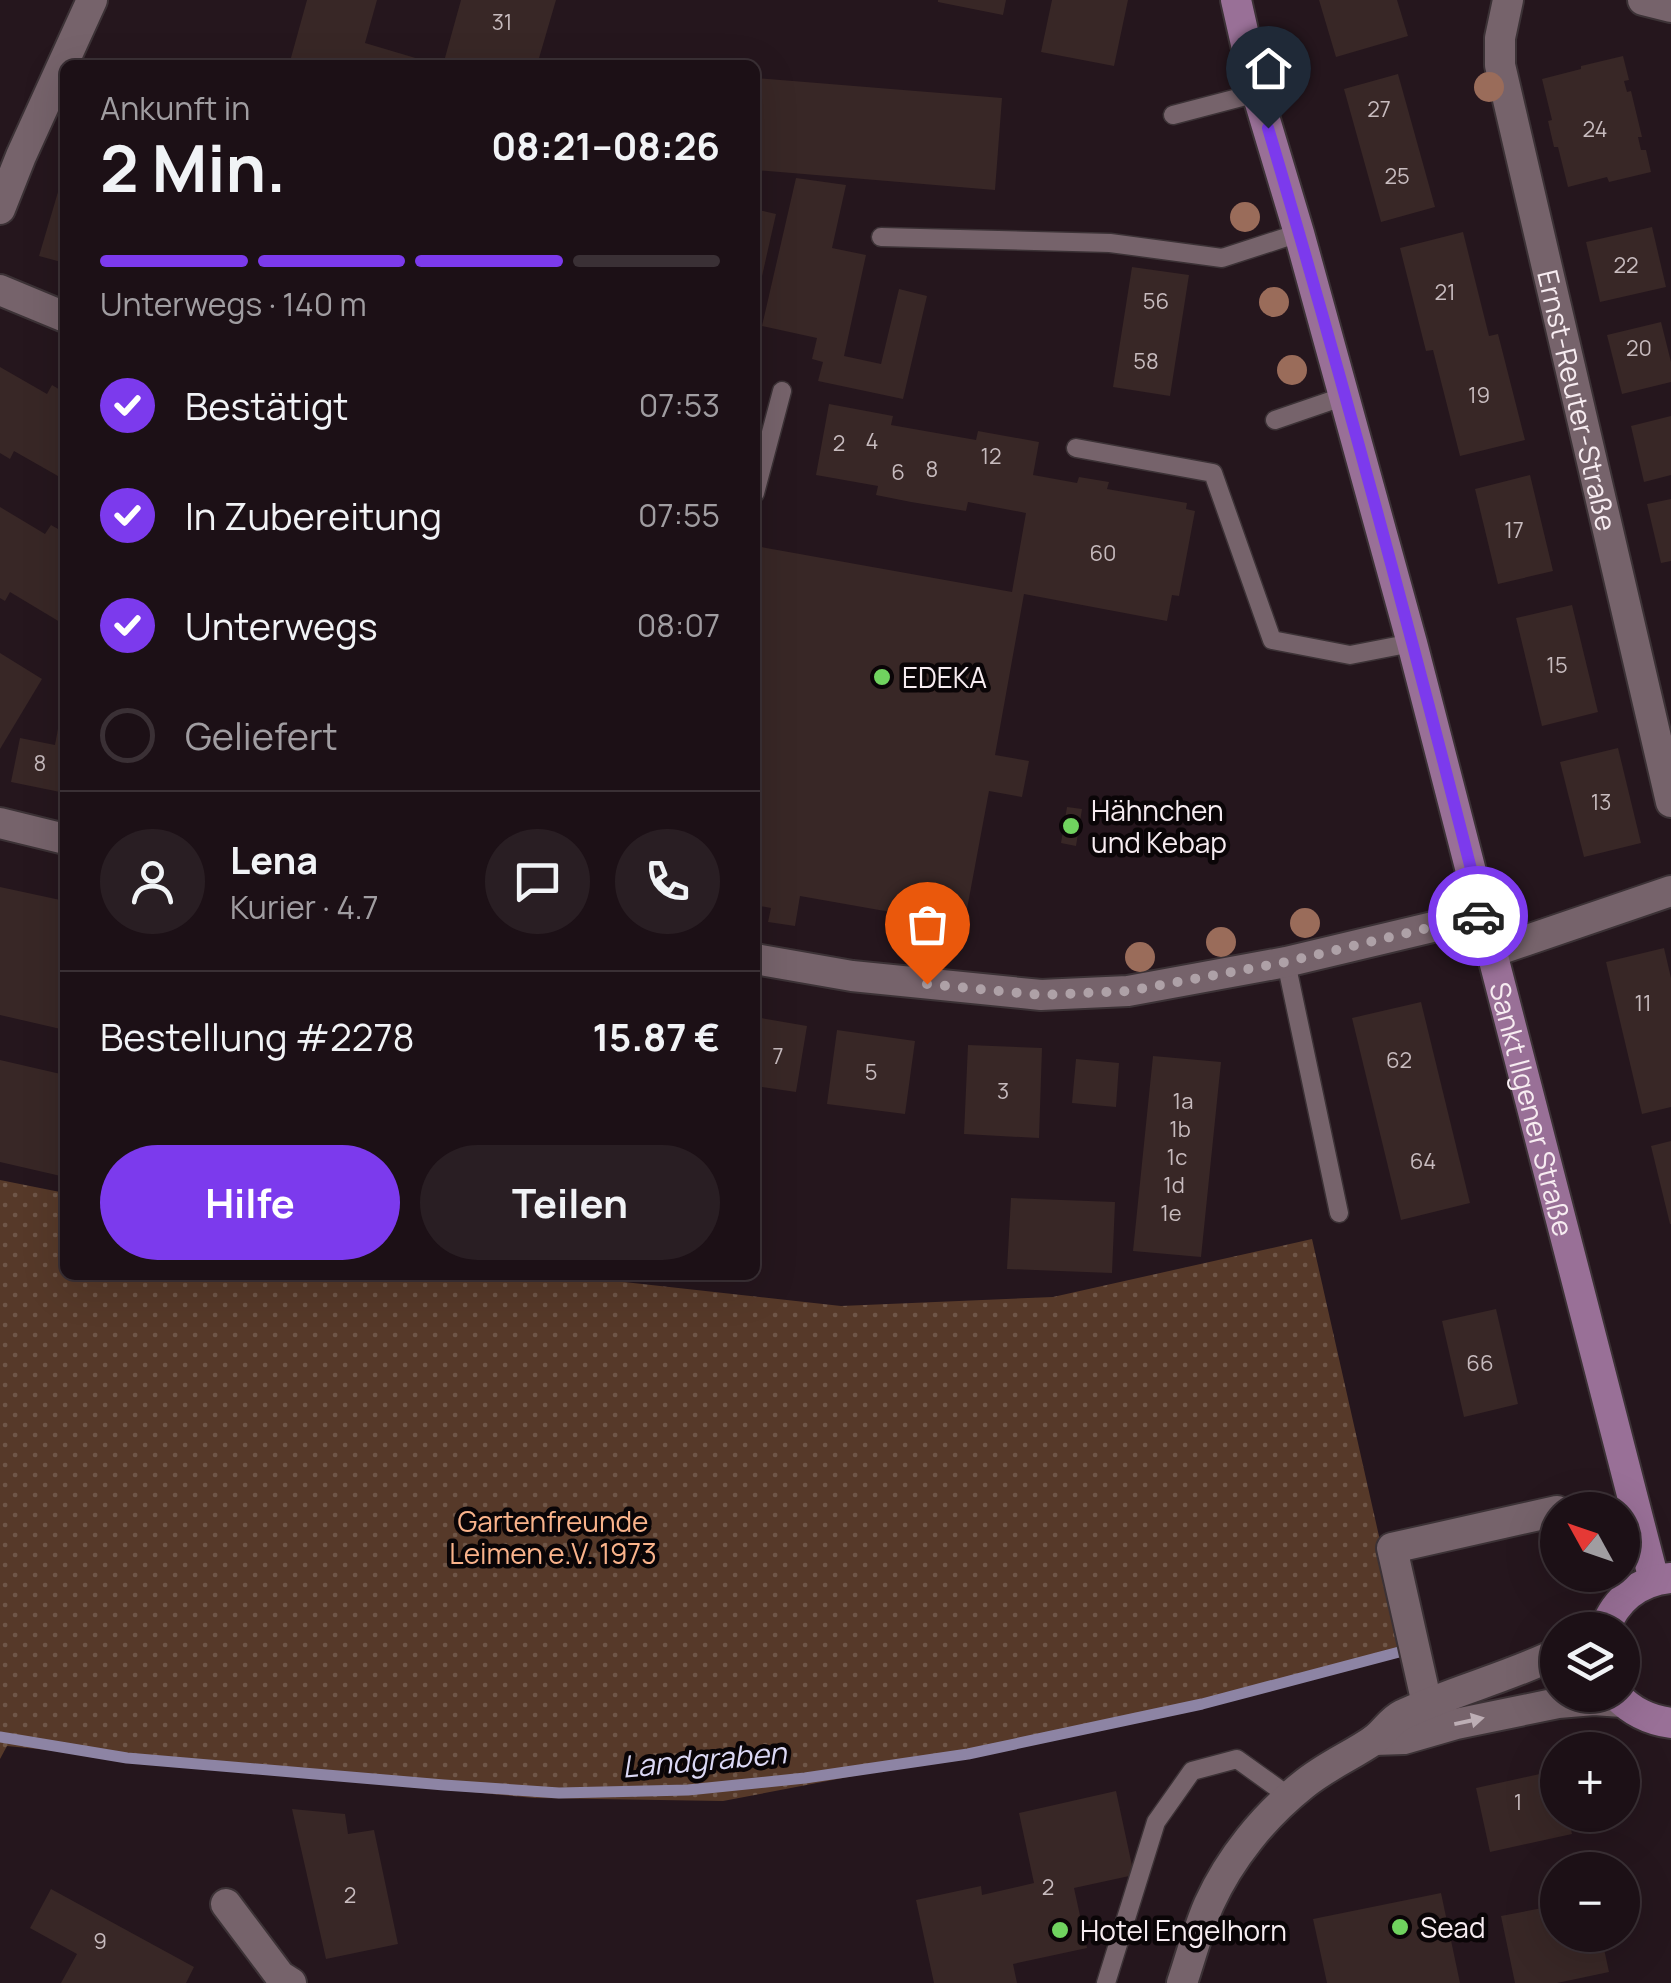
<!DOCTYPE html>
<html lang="de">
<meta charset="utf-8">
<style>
:root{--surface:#1c1016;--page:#291e23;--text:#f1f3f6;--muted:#a09da1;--line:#3a3035;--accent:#7c3aed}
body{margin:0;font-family:Manrope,sans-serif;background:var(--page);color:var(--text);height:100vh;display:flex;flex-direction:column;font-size:38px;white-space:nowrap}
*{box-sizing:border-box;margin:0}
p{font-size:32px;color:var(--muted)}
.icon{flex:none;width:55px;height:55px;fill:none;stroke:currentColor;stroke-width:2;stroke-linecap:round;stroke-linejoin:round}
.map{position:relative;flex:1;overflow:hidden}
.side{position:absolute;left:60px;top:60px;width:700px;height:1220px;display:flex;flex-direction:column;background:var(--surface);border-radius:15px;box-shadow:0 10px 40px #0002,0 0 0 2px var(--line)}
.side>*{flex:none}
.needle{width:65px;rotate:310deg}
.controls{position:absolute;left:1540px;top:1492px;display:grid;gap:20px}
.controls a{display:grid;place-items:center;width:100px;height:100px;border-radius:50%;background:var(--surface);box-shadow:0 10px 40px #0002,0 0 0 2px var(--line);font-size:50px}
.pin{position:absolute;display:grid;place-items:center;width:85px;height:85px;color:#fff;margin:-102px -42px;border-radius:50% 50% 50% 0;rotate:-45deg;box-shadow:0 0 10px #0007}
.pin .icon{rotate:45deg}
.courier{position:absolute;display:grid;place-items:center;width:100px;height:100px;margin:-50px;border:8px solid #7c3aed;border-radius:50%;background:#fff;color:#222;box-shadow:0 2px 12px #0007}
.head em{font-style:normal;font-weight:700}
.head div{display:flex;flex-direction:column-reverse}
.head{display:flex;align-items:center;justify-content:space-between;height:170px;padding:0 40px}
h1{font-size:65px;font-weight:700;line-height:75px}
.bar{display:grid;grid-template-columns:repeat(4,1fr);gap:15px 10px;align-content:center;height:120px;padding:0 40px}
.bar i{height:12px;border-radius:8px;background:var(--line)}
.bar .current{background:var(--accent)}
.bar p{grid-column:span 4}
.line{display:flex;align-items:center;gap:25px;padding:0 40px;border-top:2px solid var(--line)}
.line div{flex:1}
.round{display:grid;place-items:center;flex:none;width:105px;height:105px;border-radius:52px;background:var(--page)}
ol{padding:0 40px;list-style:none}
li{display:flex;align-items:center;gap:30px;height:110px}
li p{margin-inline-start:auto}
li .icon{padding:10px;border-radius:50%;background:var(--accent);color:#fff;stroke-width:4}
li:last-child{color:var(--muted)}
li i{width:55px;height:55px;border:5px solid var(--line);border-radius:50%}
.action{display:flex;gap:20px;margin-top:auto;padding:20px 40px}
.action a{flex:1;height:115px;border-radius:60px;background:var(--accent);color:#fff;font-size:40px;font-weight:700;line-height:115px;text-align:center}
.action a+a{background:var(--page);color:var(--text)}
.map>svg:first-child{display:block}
.grass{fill:url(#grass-dots)}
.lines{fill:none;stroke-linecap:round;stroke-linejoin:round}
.stream{stroke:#8d84a4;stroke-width:11}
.building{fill:#382726}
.lane-casing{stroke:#3c3236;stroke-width:21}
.street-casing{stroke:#3c3236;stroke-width:34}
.secondary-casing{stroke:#3c3236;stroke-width:34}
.lane{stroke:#76636b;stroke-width:18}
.street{stroke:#76636b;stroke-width:30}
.secondary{stroke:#997097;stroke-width:30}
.tree{fill:#9a6c5a}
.oneway{fill:#bdaeb5}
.done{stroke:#aea1a7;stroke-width:10;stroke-dasharray:0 18}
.route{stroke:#7c3aed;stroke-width:12}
.poi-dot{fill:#70d35f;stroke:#0a0507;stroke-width:4}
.labels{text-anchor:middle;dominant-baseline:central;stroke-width:9;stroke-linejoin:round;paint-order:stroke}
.number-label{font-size:22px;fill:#c7bbbe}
.street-label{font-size:28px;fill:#f7ecf1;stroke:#0a0507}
.poi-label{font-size:28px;fill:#f7ecf1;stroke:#0a0507;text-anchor:start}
.park-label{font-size:28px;fill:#fab38b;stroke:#0a0507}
.water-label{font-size:30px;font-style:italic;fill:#dbd8f5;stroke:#0a0507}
</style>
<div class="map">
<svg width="1671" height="1983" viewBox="0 0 1671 1983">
<defs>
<pattern id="grass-dots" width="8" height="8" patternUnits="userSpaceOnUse" patternTransform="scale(2.5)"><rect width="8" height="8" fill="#563929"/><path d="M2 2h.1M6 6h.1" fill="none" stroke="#6f5648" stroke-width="1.8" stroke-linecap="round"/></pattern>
</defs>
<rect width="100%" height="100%" fill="#25161d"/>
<polygon class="grass" points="0,1180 65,1193 65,1275 561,1275 841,1306 1053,1297 1312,1239 1397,1616 1408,1652 1057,1737 723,1801 534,1798 7,1746 0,1759"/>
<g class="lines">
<polyline class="stream" points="0,1737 127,1758 444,1785 559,1793 688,1790 805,1778 968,1754 1202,1704 1403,1651"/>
</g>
<g class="building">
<polygon points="307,0 377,0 365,43 439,65 289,65"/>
<polygon points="461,0 556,0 537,65 443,65"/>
<polygon points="938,0 1006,0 1003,15 938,2"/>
<polygon points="1052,0 1128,0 1114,66 1041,52"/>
<polygon points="1319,0 1397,0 1408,36 1336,57"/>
<polygon points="1623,56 1629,80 1624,81 1627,92 1631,91 1642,137 1638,137 1641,150 1646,150 1651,172 1609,182 1607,177 1568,187 1558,147 1554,147 1548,121 1552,120 1542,79 1581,69 1581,66"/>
<polygon points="1398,74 1435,207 1381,222 1344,89"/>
<polygon points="755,78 1002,98 995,190 755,170"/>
<polygon points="796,178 846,185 832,248 866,255 844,356 881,364 899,289 927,296 903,399 818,381 823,362 812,359 817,338 762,326"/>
<polygon points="61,182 65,183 65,263 39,256"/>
<polygon points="755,209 776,214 760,285 755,284"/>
<polygon points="1652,227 1666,287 1600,302 1586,242"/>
<polygon points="1463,232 1489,336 1498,334 1525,440 1460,456 1433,350 1426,351 1400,248"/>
<polygon points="1132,267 1189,275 1170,396 1113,387"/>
<polygon points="1661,322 1671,362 1671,382 1622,394 1607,335"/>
<polygon points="0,367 47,394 52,385 65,393 65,480 14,451 10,459 0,453"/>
<polygon points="829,404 893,416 891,425 976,440 978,431 1039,442 1033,475 1077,483 1079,477 1109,482 1107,489 1187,503 1186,509 1195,511 1179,596 1172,595 1167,621 1024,594 995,755 1029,761 1022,797 989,791 964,925 800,896 795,926 768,922 771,908 755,905 755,546 1012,592 1026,513 968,502 966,511 911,502 876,495 878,486 816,475"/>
<polygon points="1671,416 1671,475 1644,482 1631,426"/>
<polygon points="1530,475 1553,571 1498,584 1475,489"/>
<polygon points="1671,499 1671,561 1661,563 1647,504"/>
<polygon points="0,507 45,534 51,525 65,533 65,625 10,592 5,601 0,598"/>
<polygon points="1572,605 1598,712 1542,726 1516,618"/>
<polygon points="0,653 42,679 0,749"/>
<polygon points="60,718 65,719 65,793 11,782 20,738 55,745"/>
<polygon points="1618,748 1641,843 1584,857 1560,762"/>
<polygon points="1067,807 1082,809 1076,846 1061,843"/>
<polygon points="0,887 65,901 65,1030 0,1015"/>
<polygon points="1664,948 1671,978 1671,1107 1642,1114 1606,962"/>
<polygon points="1421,1002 1470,1203 1401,1220 1352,1018"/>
<polygon points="755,1017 807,1026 796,1092 755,1086"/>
<polygon points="837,1030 915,1041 905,1114 827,1104"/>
<polygon points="968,1045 1042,1048 1039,1138 964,1134"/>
<polygon points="1153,1056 1221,1062 1201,1257 1133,1251"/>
<polygon points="1076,1059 1119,1063 1116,1107 1072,1103"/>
<polygon points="0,1060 65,1075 65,1177 0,1162"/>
<polygon points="1671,1141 1671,1224 1670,1224 1651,1146"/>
<polygon points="1011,1198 1115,1202 1112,1273 1007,1269"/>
<polygon points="1496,1309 1518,1404 1464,1417 1442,1321"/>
<polygon points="1558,1770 1558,1815 1568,1815 1572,1834 1490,1852 1476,1788"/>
<polygon points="1116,1791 1134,1875 1074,1888 1087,1948 1013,1964 1017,1983 934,1983 916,1900 981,1886 982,1895 1034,1883 1019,1813"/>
<polygon points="292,1809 345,1814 348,1834 374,1830 398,1944 326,1959"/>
<polygon points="51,1889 194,1967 186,1983 61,1983 77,1954 30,1928"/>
<polygon points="1441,1893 1460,1983 1327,1983 1313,1919"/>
<polygon points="1558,1905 1558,1935 1601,1935 1609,1972 1557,1983 1515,1983 1501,1916"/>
</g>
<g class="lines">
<g class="lane-casing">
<g id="lane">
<polyline points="1173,115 1257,93"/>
<polyline points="881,237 1110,243 1222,258 1299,233"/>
<polyline points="1275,420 1345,396"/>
<polyline points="1076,448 1213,473 1272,640 1350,655 1412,643"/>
<polyline points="755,493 782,391"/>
<polyline points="1286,962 1339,1213"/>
<polyline points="1106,1983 1156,1822 1192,1771 1237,1759 1290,1797"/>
</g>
</g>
<g class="street-casing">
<g id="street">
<path id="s1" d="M1508,0L1500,38V65L1671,802"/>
<polyline points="1643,0 1671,7"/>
<polyline points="0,209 21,156 92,0"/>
<polyline points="0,290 65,317"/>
<polyline points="0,823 65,839"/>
<polyline points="1492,952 1671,891"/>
<polyline points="755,959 852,976 1041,995 1128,991 1286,962 1483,915"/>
<polyline points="1427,1704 1392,1548 1557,1511"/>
<polyline points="1374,1740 1404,1739 1456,1724 1558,1703 1594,1700 1622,1702"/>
<polyline points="226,1904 280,1976 291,1983"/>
<path d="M1182,1983C1191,1956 1198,1929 1209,1904C1230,1858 1264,1816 1303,1785C1326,1766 1351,1756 1374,1740C1384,1733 1390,1721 1402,1715C1452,1691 1507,1678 1558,1653"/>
</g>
</g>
<g class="secondary-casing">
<g id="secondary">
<path id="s2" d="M1236,0L1257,93L1299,233L1412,643L1654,1580"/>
<path d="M1604,1630C1616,1599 1638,1581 1671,1578"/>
<path d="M1616,1695C1632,1712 1649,1720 1671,1723"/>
</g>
</g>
<use href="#lane" class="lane"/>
<use href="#street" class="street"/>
<use href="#secondary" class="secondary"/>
</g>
<g class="tree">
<circle cx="1489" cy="87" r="15"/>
<circle cx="1245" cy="217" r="15"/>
<circle cx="1274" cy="302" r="15"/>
<circle cx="1292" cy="370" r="15"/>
<circle cx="1305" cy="923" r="15"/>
<circle cx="1221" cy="942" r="15"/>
<circle cx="1140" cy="957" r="15"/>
</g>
<defs><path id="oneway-solid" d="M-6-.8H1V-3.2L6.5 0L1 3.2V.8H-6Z" transform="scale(2.5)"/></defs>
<use class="oneway" href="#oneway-solid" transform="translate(1469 1721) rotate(-12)"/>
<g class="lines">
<polyline class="done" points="927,984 1041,995 1128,991 1286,962 1478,916"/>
<path class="route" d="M1268,128C1346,389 1416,652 1483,916H1478"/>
</g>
<g class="poi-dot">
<circle cx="882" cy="677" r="10"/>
<circle cx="1071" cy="826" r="10"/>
<circle cx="1400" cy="1927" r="10"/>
<circle cx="1060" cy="1930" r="10"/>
</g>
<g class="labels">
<g class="number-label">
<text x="502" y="22">31</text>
<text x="1379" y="109">27</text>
<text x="1595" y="129">24</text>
<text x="1397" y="176">25</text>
<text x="1626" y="265">22</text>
<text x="1445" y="292">21</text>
<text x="1156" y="301">56</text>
<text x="1639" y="348">20</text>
<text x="1146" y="361">58</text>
<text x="1479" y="395">19</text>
<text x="872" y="441">4</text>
<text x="839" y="443">2</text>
<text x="991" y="456">12</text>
<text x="932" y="469">8</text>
<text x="898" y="472">6</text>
<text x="1514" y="530">17</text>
<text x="1103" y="553">60</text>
<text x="1557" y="665">15</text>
<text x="40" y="763">8</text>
<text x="1601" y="802">13</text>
<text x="1643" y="1003">11</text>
<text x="778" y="1056">7</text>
<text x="1399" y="1060">62</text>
<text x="871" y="1072">5</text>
<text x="1003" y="1091">3</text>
<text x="1183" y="1101">1a</text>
<text x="1180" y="1129">1b</text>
<text x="1177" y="1157">1c</text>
<text x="1423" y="1161">64</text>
<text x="1174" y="1185">1d</text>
<text x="1171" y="1213">1e</text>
<text x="1480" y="1363">66</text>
<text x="1518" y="1802">1</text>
<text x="1048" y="1887">2</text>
<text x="350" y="1895">2</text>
<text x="100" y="1941">9</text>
</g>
<g class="street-label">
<text stroke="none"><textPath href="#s1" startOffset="410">Ernst-Reuter-Straße</textPath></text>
<text stroke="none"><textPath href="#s2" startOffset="1148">Sankt Ilgener Straße</textPath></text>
</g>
<g class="poi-label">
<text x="902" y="677">EDEKA</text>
<text x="1091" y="810">Hähnchen<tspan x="1091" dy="32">und Kebap</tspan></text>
<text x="1420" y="1927">Sead</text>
<text x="1080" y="1930">Hotel Engelhorn</text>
</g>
<g class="park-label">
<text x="553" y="1521">Gartenfreunde<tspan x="553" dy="32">Leimen e.V. 1973</tspan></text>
</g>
<g class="water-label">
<text transform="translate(704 1759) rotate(-5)">Landgraben</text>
</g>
</g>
</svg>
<div class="controls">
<a><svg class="needle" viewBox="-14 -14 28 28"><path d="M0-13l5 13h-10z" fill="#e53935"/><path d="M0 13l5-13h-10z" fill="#a09da1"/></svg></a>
<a><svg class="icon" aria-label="layers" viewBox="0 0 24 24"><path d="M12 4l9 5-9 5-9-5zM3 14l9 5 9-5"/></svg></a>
<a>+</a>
<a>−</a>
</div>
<div class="pin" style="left:927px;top:984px;background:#ea580c"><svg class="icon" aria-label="bag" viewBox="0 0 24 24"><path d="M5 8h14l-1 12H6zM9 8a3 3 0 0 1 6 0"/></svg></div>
<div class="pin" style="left:1268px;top:128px;background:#1f2937"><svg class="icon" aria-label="home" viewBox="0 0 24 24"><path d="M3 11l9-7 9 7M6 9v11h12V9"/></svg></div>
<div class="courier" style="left:1478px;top:916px"><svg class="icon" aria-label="car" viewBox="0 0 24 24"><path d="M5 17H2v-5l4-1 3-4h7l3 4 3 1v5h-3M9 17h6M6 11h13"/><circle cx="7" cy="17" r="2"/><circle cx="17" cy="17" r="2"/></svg></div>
<section class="side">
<div class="head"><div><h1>2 Min.</h1><p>Ankunft in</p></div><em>08:21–08:26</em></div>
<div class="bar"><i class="current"></i><i class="current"></i><i class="current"></i><i></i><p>Unterwegs · 140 m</p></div>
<ol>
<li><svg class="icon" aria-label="check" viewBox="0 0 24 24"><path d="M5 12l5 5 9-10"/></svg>Bestätigt<p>07:53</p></li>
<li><svg class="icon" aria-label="check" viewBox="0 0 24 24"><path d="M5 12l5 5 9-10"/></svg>In Zubereitung<p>07:55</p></li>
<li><svg class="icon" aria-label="check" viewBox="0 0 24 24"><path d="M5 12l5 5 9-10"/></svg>Unterwegs<p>08:07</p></li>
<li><i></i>Geliefert</li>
</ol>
<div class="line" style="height:180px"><a class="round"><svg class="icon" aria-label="person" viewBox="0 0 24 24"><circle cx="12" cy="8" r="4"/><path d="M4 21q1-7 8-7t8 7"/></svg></a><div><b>Lena</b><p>Kurier · 4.7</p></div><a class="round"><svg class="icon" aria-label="chat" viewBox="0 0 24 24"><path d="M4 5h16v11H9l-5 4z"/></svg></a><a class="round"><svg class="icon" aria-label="phone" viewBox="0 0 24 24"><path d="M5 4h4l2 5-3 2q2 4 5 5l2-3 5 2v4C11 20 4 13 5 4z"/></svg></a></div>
<div class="line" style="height:130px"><div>Bestellung #2278</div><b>15.87 €</b></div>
<div class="action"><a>Hilfe</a><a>Teilen</a></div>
</section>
</div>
